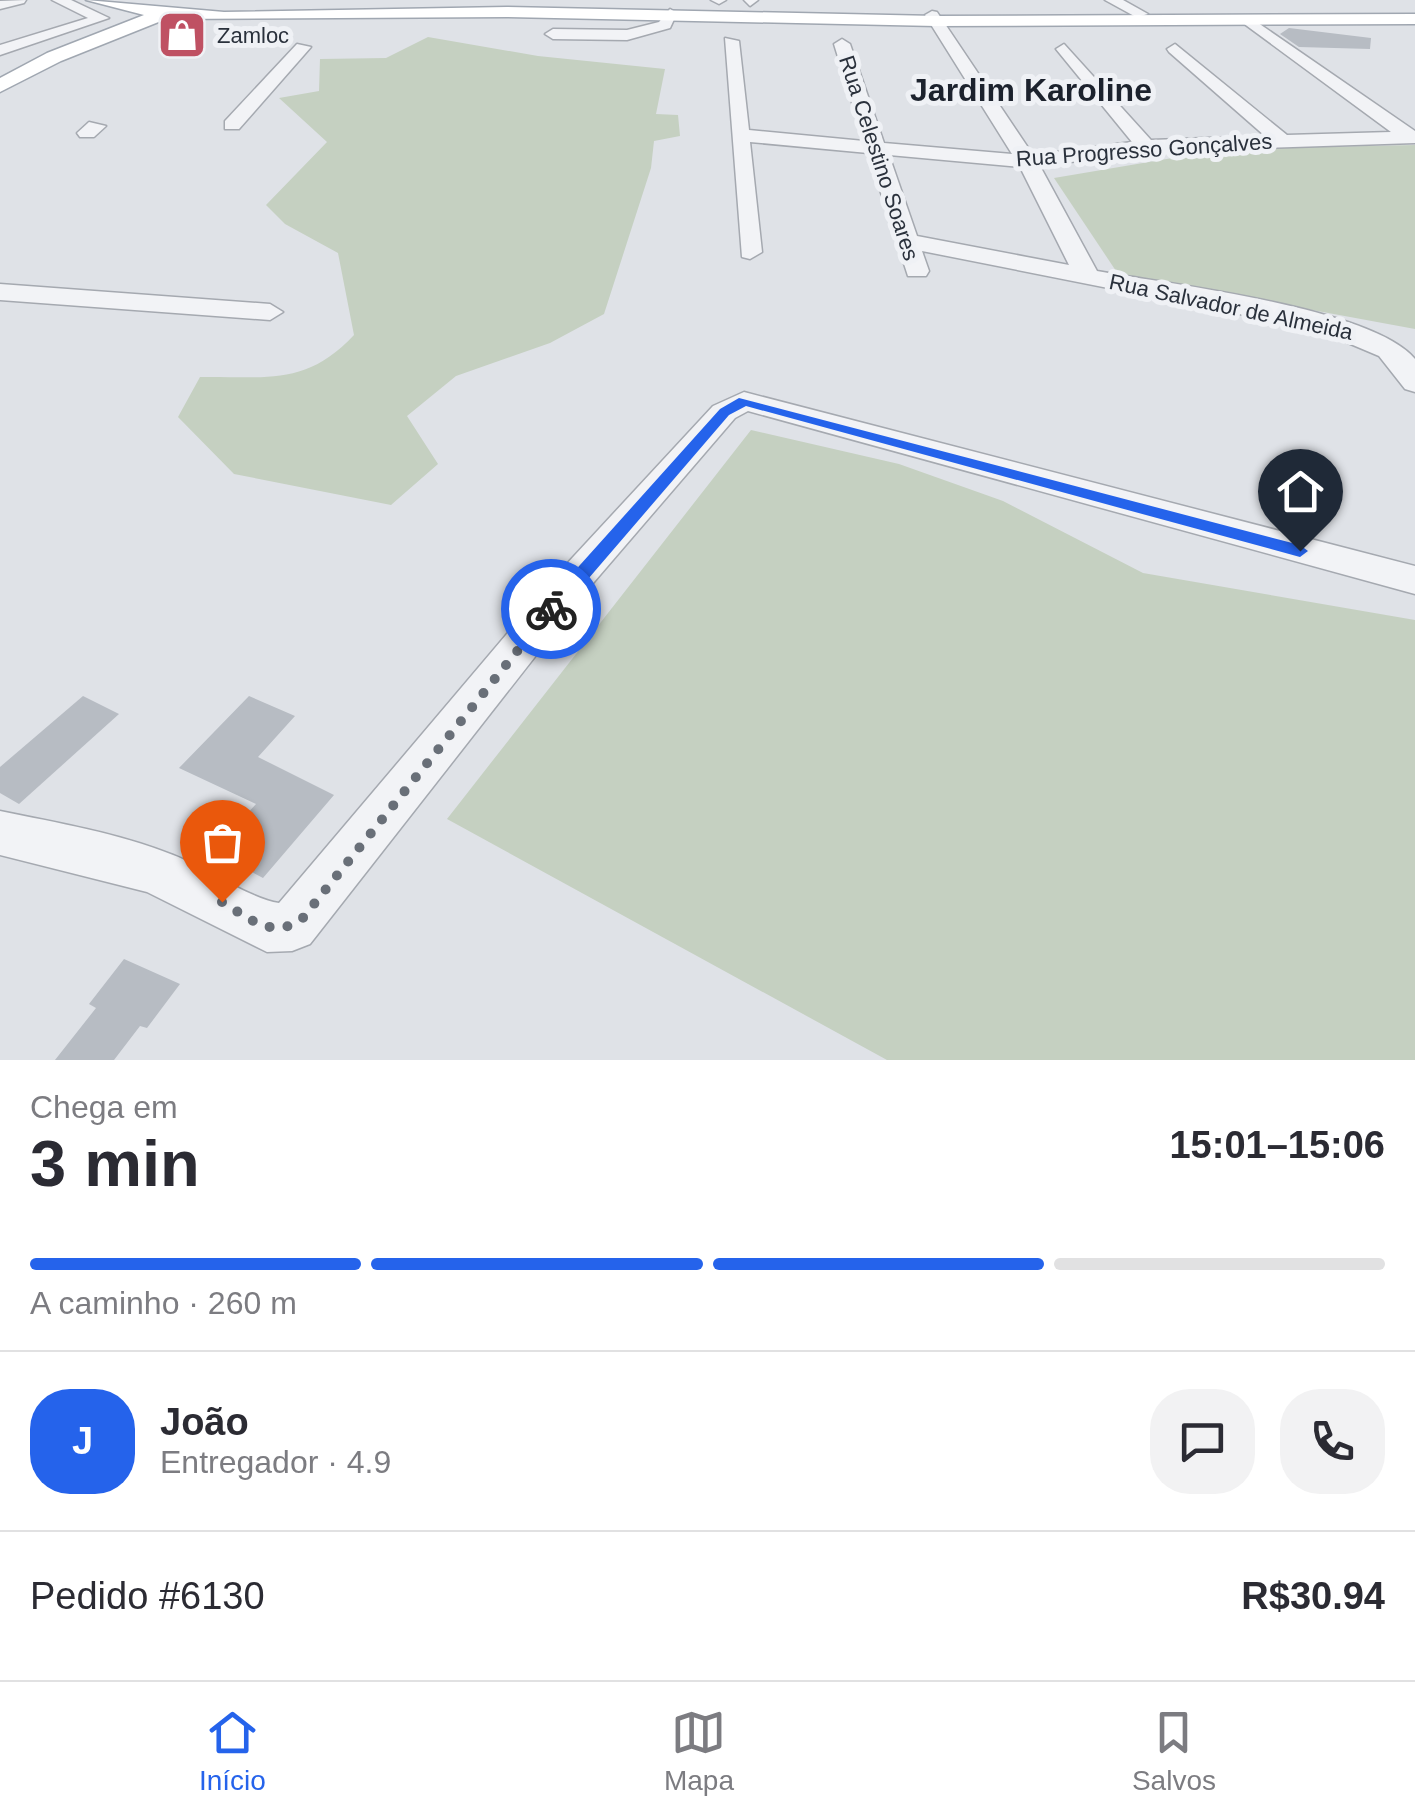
<!DOCTYPE html>
<html lang="pt">
<meta charset="utf-8">
<style>
:root{--surface:#fff;--page:#f2f2f3;--text:#2b2b33;--muted:#7c7c81;--line:#e1e1e2;--accent:#2563eb}
body{margin:0;font-family:Arial,sans-serif;background:var(--page);color:var(--text);height:100vh;display:flex;flex-direction:column;font-size:38px;white-space:nowrap}
*{box-sizing:border-box;margin:0}
p{font-size:32px;color:var(--muted)}
.icon{flex:none;width:55px;height:55px;fill:none;stroke:currentColor;stroke-width:2;stroke-linecap:round;stroke-linejoin:round}
.map{position:relative;height:1060px;overflow:hidden}
.sheet{display:flex;flex-direction:column;background:var(--surface);flex:1}
.sheet>*{flex:none}
.pin{position:absolute;display:grid;place-items:center;width:85px;height:85px;color:#fff;margin:-102px -42px;border-radius:50% 50% 50% 0;rotate:-45deg;box-shadow:0 0 10px #0007}
.pin .icon{rotate:45deg}
.courier{position:absolute;display:grid;place-items:center;width:100px;height:100px;margin:-50px;border:8px solid #2563eb;border-radius:50%;background:#fff;color:#222;box-shadow:0 2px 12px #0007}
.summary em{font-style:normal;font-weight:600}
.summary div{display:flex;flex-direction:column-reverse}
.summary{display:flex;align-items:center;justify-content:space-between;height:170px;padding:0 30px}
h1{font-size:65px;font-weight:600;line-height:75px}
.bar{display:grid;grid-template-columns:repeat(4,1fr);gap:15px 10px;align-content:center;height:120px;padding:0 30px}
.bar i{height:12px;border-radius:8px;background:var(--line)}
.bar .selected{background:var(--accent)}
.bar p{grid-column:span 4}
.line{display:flex;align-items:center;gap:25px;padding:0 30px;border-top:2px solid var(--line)}
.line div{flex:1}
.round{display:grid;place-items:center;flex:none;width:105px;height:105px;border-radius:40px;background:var(--page)}
.menu{display:flex;justify-content:space-around;align-items:center;height:140px;border-top:2px solid var(--line);background:var(--surface);font-size:28px;color:var(--muted)}
.menu a{display:grid;justify-items:center;gap:5px}
.menu .selected{color:var(--accent)}
.map>svg:first-child{display:block}
.green{fill:#c5d0c1}
.building{fill:#b7bcc3}
.lines{fill:none;stroke-linecap:round;stroke-linejoin:round}
.minor-casing{stroke:#a5a9b0;stroke-width:3}
.major-casing{stroke:#a0a7b1;stroke-width:3}
.minor{fill:#f2f3f6;fill-rule:evenodd}
.major{fill:#fff;fill-rule:evenodd}
.route{fill:#2563eb}
.done{stroke:#696f78;stroke-width:10;stroke-dasharray:0 18}
.labels{text-anchor:middle;dominant-baseline:central;stroke-width:10;stroke-linejoin:round;paint-order:stroke}
.far-poi-label{font-size:22px;fill:#2a313c;stroke:#eff1f5;text-anchor:start}
.far-street-label{font-size:22px;fill:#2a313c;stroke:#eff1f5}
.far-district-label{font-size:32px;font-weight:bold;fill:#1c222d;stroke:#eff1f5}
</style>
<div class="map">
<svg width="1415" height="1060" viewBox="0 0 1415 1060">
<rect width="100%" height="100%" fill="#dfe2e7"/>
<g class="green">
<path d="M428,37L538,56L665,69L656,114L678,115L680,136L654,141L651,168L604,314L550,343L456,376L407,416L438,464L391,505L234,474L178,417L200,377C266,376 305,387 354,335L338,253L285,224L266,205L327,142L279,98L319,91L320,59L386,58Z"/>
<polygon points="1415,145 1415,329 1118,274 1054,178 1226,149"/>
<polygon points="751,430 899,464 1003,501 1143,573 1415,620 1415,1060 887,1060 447,819"/>
</g>
<g class="building">
<polygon points="1289,28 1371,38 1370,49 1299,47 1280,34"/>
<polygon points="83,696 119,714 19,804 0,793 0,767"/>
<polygon points="249,696 295,716 258,757 334,795 263,878 213,851 256,804 179,768"/>
<polygon points="124,959 180,984 147,1028 140,1026 114,1060 55,1060 96,1008 89,1004"/>
</g>
<g class="lines">
<g class="minor-casing">
<g id="minor">
<polygon points="26,0 24,3 0,9 0,1"/>
<polygon points="52,0 71,0 109,18 0,55 0,45 88,18"/>
<polygon points="711,0 726,0 719,4"/>
<polygon points="744,0 758,0 750,6"/>
<polygon points="1105,0 1123,0 1148,14 1136,17"/>
<polygon points="670,9 677,13 670,28 627,40 553,39 545,34 553,29 627,30 659,22"/>
<path d="M932,11L937,12L1033,155L1132,142L1056,49L1064,44L1151,140L1265,136L1169,52L1167,49L1175,44L1287,135L1391,132L1243,23V17L1248,16L1415,131V143L1146,152L1040,166L1097,271C1167,284 1372,307 1415,359V392L1405,389L1379,356L1315,329L922,251L929,271L926,276H908L868,153L750,142L762,252L750,259L742,257L725,38L739,41L749,130L864,141L834,44L842,39L850,44L884,143L1012,154L925,15ZM889,155L1020,167L1069,265L917,236Z"/>
<polygon points="297,44 311,47 239,129 225,129 225,121"/>
<polygon points="89,122 106,126 94,137 80,137 77,133"/>
<polygon points="0,284 270,304 283,312 270,320 0,300"/>
<path d="M744,392L1415,566V594L748,411L735,418L588,589L310,944L292,951L267,952L147,892L0,855V811C58,823 118,833 173,855C205,867 250,899 279,903L562,569L713,406Z"/>
</g>
</g>
<g class="major-casing">
<polygon id="major" points="86,0 224,12 507,7 936,16 1415,14 1415,24 936,26 507,17 166,19 61,61 0,92 0,78 47,53 144,15"/>
</g>
<use href="#minor" class="minor"/>
<use href="#major" class="major"/>
</g>
<polygon class="route" points="739,398 1300,545 1308,551 1300,557 746,406 729,415 558,614 545,614 545,604 720,409"/>
<g class="lines">
<path class="done" d="M222,902C249,918 272,940 302,919L551,609"/>
</g>
<defs>
<g id="shop-square" transform="scale(2.5)"><rect x="-9" y="-9" width="18" height="18" rx="4" fill="#bf5163" stroke="#eff1f5"/><path d="M-5-2.5h2.3a2.7 3.5 0 0 1 5.4 0H5L5.5 6h-11ZM-1.5-2.5h3a1.5 2.3 0 0 0-3 0Z" fill="#fff"/></g>
</defs>
<g fill-rule="evenodd">
<use href="#shop-square" x="182" y="35"/>
</g>
<g class="labels">
<g class="far-poi-label">
<text x="217" y="35">Zamloc</text>
</g>
<g class="far-street-label">
<text transform="translate(1144 150) rotate(-4)">Rua Progresso Gonçalves</text>
<text transform="translate(879 158) rotate(72)">Rua Celestino Soares</text>
<text transform="translate(1231 307) rotate(12)">Rua Salvador de Almeida</text>
</g>
<g class="far-district-label">
<text x="1031" y="90">Jardim Karoline</text>
</g>
</g>
</svg>
<div class="pin" style="left:222px;top:902px;background:#ea580c"><svg class="icon" aria-label="bag" viewBox="0 0 24 24"><path d="M5 8h14l-1 12H6zM9 8a3 3 0 0 1 6 0"/></svg></div>
<div class="pin" style="left:1300px;top:551px;background:#1f2937"><svg class="icon" aria-label="home" viewBox="0 0 24 24"><path d="M3 11l9-7 9 7M6 9v11h12V9"/></svg></div>
<div class="courier" style="left:551px;top:609px"><svg class="icon" aria-label="bike" viewBox="0 0 24 24"><circle cx="6" cy="16" r="4"/><circle cx="18" cy="16" r="4"/><path d="M6 16l4-8h5l3 8M10 8l3 8H6M13 5h3"/></svg></div>
</div>
<section class="sheet">
<div class="summary"><div><h1>3 min</h1><p>Chega em</p></div><em>15:01–15:06</em></div>
<div class="bar"><i class="selected"></i><i class="selected"></i><i class="selected"></i><i></i><p>A caminho · 260 m</p></div>
<div class="line" style="height:180px"><b class="round" style="background:var(--accent);color:#fff">J</b><div><b>João</b><p>Entregador · 4.9</p></div><a class="round"><svg class="icon" aria-label="chat" viewBox="0 0 24 24"><path d="M4 5h16v11H9l-5 4z"/></svg></a><a class="round"><svg class="icon" aria-label="phone" viewBox="0 0 24 24"><path d="M5 4h4l2 5-3 2q2 4 5 5l2-3 5 2v4C11 20 4 13 5 4z"/></svg></a></div>
<div class="line" style="height:130px"><div>Pedido #6130</div><b>R$30.94</b></div>
</section>
<nav class="menu">
<a class="selected"><svg class="icon" aria-label="home" viewBox="0 0 24 24"><path d="M3 11l9-7 9 7M6 9v11h12V9"/></svg>Início</a>
<a><svg class="icon" aria-label="map" viewBox="0 0 24 24"><path d="M3 6l6-2 6 2 6-2v14l-6 2-6-2-6 2zM9 4v14M15 6v14"/></svg>Mapa</a>
<a><svg class="icon" aria-label="saved" viewBox="0 0 24 24"><path d="M7 4h10v16l-5-4-5 4z"/></svg>Salvos</a>
</nav>
